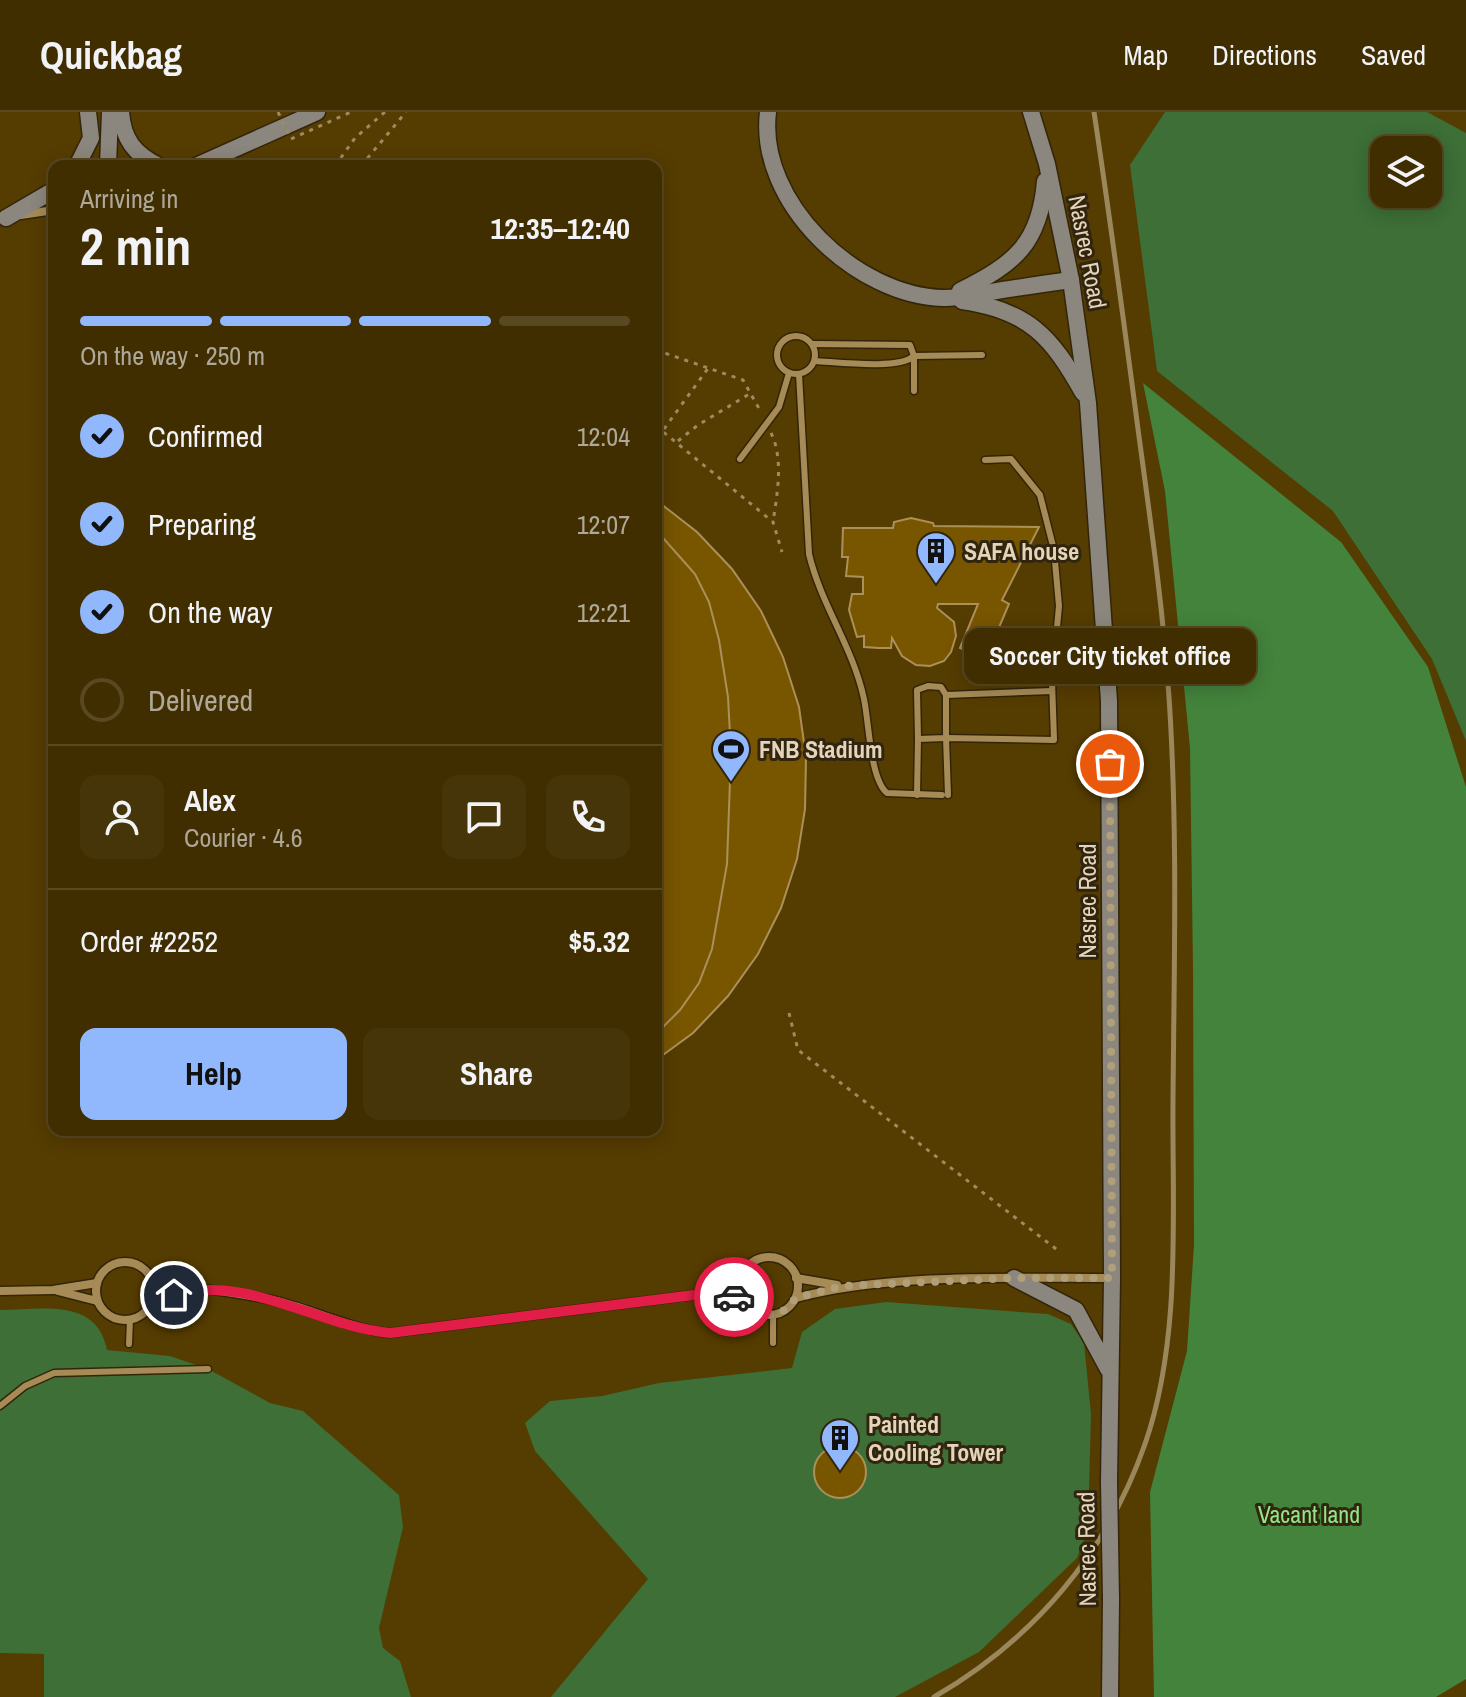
<!DOCTYPE html>
<meta charset="utf-8">
<style>
:root{--surface:#402d00;--page:#47350a;--text:#f1f3f6;--muted:#aea899;--line:#594922;--accent:#91b8fd}
body{margin:0;font-family:"Archivo Narrow",sans-serif;background:var(--page);color:var(--text);height:100vh;display:flex;flex-direction:column;font-size:30px;white-space:nowrap}
*{box-sizing:border-box;margin:0}
p{font-size:26px;color:var(--muted)}
.icon{flex:none;width:44px;height:44px;fill:none;stroke:currentColor;stroke-width:2;stroke-linecap:round;stroke-linejoin:round}
.map{position:relative;flex:1;overflow:hidden}
.panel{position:absolute;left:48px;top:48px;width:614px;height:976px;display:flex;flex-direction:column;background:var(--surface);border-radius:16px;box-shadow:0 4px 20px #0003,0 0 0 2px var(--line)}
.panel>*{flex:none}
.buttons{position:absolute;left:1370px;top:24px;display:grid;gap:16px}
.buttons a{display:grid;place-items:center;width:72px;height:72px;border-radius:16px;background:var(--surface);box-shadow:0 4px 20px #0003,0 0 0 2px var(--line);font-size:40px}
.pin{position:absolute;display:grid;place-items:center;width:68px;height:68px;color:#fff;margin:-34px;border:4px solid #fff;border-radius:50%;box-shadow:0 2px 8px #0007}
.courier{position:absolute;display:grid;place-items:center;width:80px;height:80px;margin:-40px;border:6px solid #e11d48;border-radius:50%;background:#fff;color:#222;box-shadow:0 2px 10px #0007}
.bubble{position:absolute;height:56px;border-radius:16px;background:var(--surface);box-shadow:0 4px 20px #0003,0 0 0 2px var(--line);font-size:26px;font-weight:700;line-height:56px;text-align:center}
.summary em{font-style:normal;font-weight:700}
.summary div{display:flex;flex-direction:column-reverse}
.summary{display:flex;align-items:center;justify-content:space-between;height:136px;padding:0 32px}
h1{font-size:52px;font-weight:700;line-height:60px}
.bar{display:grid;grid-template-columns:repeat(4,1fr);gap:12px 8px;align-content:center;height:96px;padding:0 32px}
.bar i{height:10px;border-radius:6px;background:var(--line)}
.bar .active{background:var(--accent)}
.bar p{grid-column:span 4}
.line{display:flex;align-items:center;gap:20px;padding:0 32px;border-top:2px solid var(--line)}
.line div{flex:1}
.round{display:grid;place-items:center;flex:none;width:84px;height:84px;border-radius:16px;background:var(--page)}
ol{padding:0 32px;list-style:none}
li{display:flex;align-items:center;gap:24px;height:88px}
li p{margin-inline-start:auto}
li .icon{padding:8px;border-radius:50%;background:var(--accent);color:#111;stroke-width:4}
li:last-child{color:var(--muted)}
li i{width:44px;height:44px;border:4px solid var(--line);border-radius:50%}
.action{display:flex;gap:16px;margin-top:auto;padding:16px 32px}
.action a{flex:1;height:92px;border-radius:16px;background:var(--accent);color:#111;font-size:32px;font-weight:700;line-height:92px;text-align:center}
.action a+a{background:var(--page);color:var(--text)}
header{display:flex;align-items:center;gap:48px;box-sizing:border-box;height:112px;padding:0 40px;background:var(--surface);border-bottom:2px solid var(--line)}
header strong{font-size:38px}
nav{display:flex;gap:44px;margin-inline-start:auto;font-size:28px}
.map>svg:first-child{display:block}
.green{fill:#3d6f37;fill-rule:evenodd}
.forest{fill:#43833c}
.building{fill:#785600;stroke:#ac905c;stroke-width:2}
.lines{fill:none;stroke-linecap:round;stroke-linejoin:round}
.lane-casing{stroke:#332509;stroke-width:9}
.street-casing{stroke:#332509;stroke-width:11}
.secondary-casing{stroke:#332509;stroke-width:19}
.path{stroke:#9f8b61;stroke-width:3;stroke-dasharray:4 6;stroke-linecap:butt}
.lane{stroke:#a78b57;stroke-width:6}
.street{stroke:#a78b57;stroke-width:8}
.secondary{stroke:#8b877e;stroke-width:16}
.rail{stroke:#9b875c;stroke-width:5}
.secondary-bridge-casing{stroke:#332509;stroke-width:19;stroke-linecap:butt}
.path-bridge{stroke:#9f8b61;stroke-width:3;stroke-dasharray:4 6;stroke-linecap:butt}
.secondary-bridge{stroke:#8b877e;stroke-width:16}
.done{stroke:#b19f79;stroke-width:8;stroke-dasharray:0 14.4}
.route{stroke:#e11d48;stroke-width:10}
.labels{text-anchor:middle;dominant-baseline:central;stroke-width:6;stroke-linejoin:round;paint-order:stroke}
.street-label{font-size:24px;fill:#e3d4ba;stroke:#312510}
.poi-label{font-size:24px;font-weight:bold;fill:#e3d4ba;stroke:#312510;text-anchor:start}
.park-label{font-size:24px;fill:#90e686;stroke:#312510}
</style>
<header>
<strong>Quickbag</strong>
<nav><a>Map</a><a>Directions</a><a>Saved</a></nav>
</header>
<div class="map">
<svg width="1466" height="1585" viewBox="0 0 1466 1585">
<rect width="100%" height="100%" fill="#553c00"/>
<g class="green">
<path d="M1165,0H1427L1466,21V629L1432,547L1333,399L1157,259L1130,53ZM1428,38V82H1384V38Z"/>
<polygon points="886,1190 1048,1202 1071,1212 1084,1231 1091,1302 1088,1416 1077,1446 979,1540 895,1585 551,1585 648,1467 535,1339 525,1311 550,1289 602,1284 659,1271 792,1256 802,1220 835,1197"/>
<path d="M0,1198C41,1198 97,1185 107,1238L170,1244L208,1257L270,1291L303,1299L399,1383L403,1415L379,1516L383,1536L400,1549L411,1585H44V1542L0,1541Z"/>
</g>
<polygon class="forest" points="1143,271 1341,430 1428,555 1466,675 1466,1567 1436,1585 1154,1585 1150,1380 1187,1239 1194,1133 1193,857 1190,636 1165,379"/>
<g class="building">
<polygon points="656,388 697,420 732,457 761,499 783,545 799,595 806,645 805,697 797,747 781,796 758,842 728,884 693,921 656,948"/>
<polygon points="911,406 933,411 934,414 1039,415 1002,488 1009,492 986,546 960,536 978,492 938,492 937,496 954,510 956,524 951,540 944,549 930,554 916,553 902,544 892,526 891,536 879,536 864,535 864,524 857,525 849,498 852,482 863,482 863,465 846,464 848,445 842,445 843,416 893,416 894,410"/>
<polygon points="656,418 695,462 709,490 719,528 728,585 731,641 727,752 712,837 699,871 680,898 656,922 656,769 663,695 660,592 656,563"/>
<circle cx="840" cy="1360" r="26"/>
</g>
<g class="lines">
<g class="lane-casing">
<g id="lane">
<circle cx="796" cy="243" r="19"/>
<polyline points="812,232 910,233 914,244 914,279"/>
<path d="M815,249C837,250 899,258 914,244L982,243"/>
<path d="M799,262L809,442C821,493 853,535 864,587C869,610 870,667 887,681L942,683"/>
<polyline points="740,347 779,295 789,261"/>
<polyline points="918,627 917,578 928,574 941,575 946,583"/>
<polyline points="917,683 918,627 946,626 946,583 1052,579"/>
<polyline points="948,683 946,626 1054,628 1052,569 1059,494 1054,438 1040,383 1011,347 985,348"/>
<polyline points="773,1203 773,1231"/>
<polyline points="129,1232 130,1207"/>
<polyline points="0,1294 25,1274 54,1261 208,1257"/>
</g>
</g>
<g class="street-casing">
<g id="street">
<polyline points="21,103 54,98"/>
<circle cx="769" cy="1174" r="29"/>
<circle cx="125" cy="1179" r="29"/>
<polyline points="796,1166 837,1173"/>
<path d="M152,1169C193,1177 235,1179 276,1189C314,1198 350,1217 390,1221L694,1183L742,1185"/>
<polyline points="0,1179 53,1178 97,1171"/>
<polyline points="58,1179 97,1189"/>
<polyline points="698,1182 741,1166"/>
<path d="M796,1186C891,1161 1012,1166 1112,1166"/>
<polyline points="152,1189 191,1179"/>
</g>
</g>
<g class="secondary-casing">
<g id="secondary">
<path d="M121,0C123,27 134,42 159,54"/>
<path d="M768,0C757,91 857,184 943,186C957,187 972,182 986,181C1014,176 1042,172 1071,168"/>
<polyline points="1031,0 1047,52 1071,168 1088,291 1109,589 1112,1166 1109,1370"/>
<polyline points="77,54 91,26 88,0"/>
<polyline points="108,54 110,0"/>
<polyline points="196,54 317,0"/>
<polyline points="6,106 54,78"/>
<path d="M960,179C1014,152 1040,132 1045,69"/>
<path d="M962,189C1028,198 1052,225 1083,281"/>
<polyline points="1014,1166 1076,1198 1108,1257"/>
<polyline points="1110,1585 1111,1487"/>
</g>
</g>
<g class="path">
<polyline points="249,49 278,54 338,49 347,54"/>
<polyline points="335,54 355,26 385,0"/>
<polyline points="361,54 406,0"/>
<polyline points="656,238 743,268 761,300"/>
<polyline points="656,314 773,410 782,440"/>
<polyline points="664,317 709,255"/>
<path d="M771,321C784,347 777,383 773,410"/>
<polyline points="678,329 698,313 751,281"/>
<polyline points="789,901 798,938 1060,1140"/>
</g>
<use href="#lane" class="lane"/>
<use href="#street" class="street"/>
<use href="#secondary" class="secondary"/>
<path class="rail" d="M934,1585C1034,1527 1107,1441 1145,1332C1182,1226 1172,1100 1173,989C1174,855 1178,719 1169,585C1163,495 1150,406 1138,317C1124,211 1110,106 1094,0"/>
<g class="secondary-bridge-casing">
<polyline id="secondary-bridge" points="1109,1370 1111,1487"/>
</g>
<polyline class="path-bridge" points="278,0 291,27 351,0"/>
<use href="#secondary-bridge" class="secondary-bridge"/>
</g>
<g class="lines">
<polyline class="done" points="734,1185 742,1185 754,1199 773,1203 782,1200 796,1186 842,1174 1014,1166 1112,1166 1110,652"/>
<path class="route" d="M174,1183C249,1162 317,1214 390,1221L694,1183L734,1185"/>
</g>
<defs>
<g id="building-pin" transform="scale(2)"><path d="M0 17L-7.5 6A9.5 9.5 0 1 1 7.5 6Z" fill="#91b8fd" stroke="#312510"/><path d="M-4-6H4V6H1V3H-1V6H-4ZM-2.5-4.3h1.7v1.8h-1.7ZM.8-4.3h1.7v1.8H.8ZM-2.5-1h1.7V.8h-1.7ZM.8-1h1.7V.8H.8Z" fill="#111"/></g>
<g id="stadium-pin" transform="scale(2)"><path d="M0 17L-7.5 6A9.5 9.5 0 1 1 7.5 6Z" fill="#91b8fd" stroke="#312510"/><path d="M0-5a6.5 5 0 1 0 0 10a6.5 5 0 1 0 0-10ZM-3.5-1.8h7v3.6h-7Z" fill="#111"/></g>
</defs>
<g fill-rule="evenodd">
<use href="#building-pin" x="936" y="439"/>
<use href="#stadium-pin" x="731" y="637"/>
<use href="#building-pin" x="840" y="1326"/>
</g>
<g class="labels">
<g class="street-label">
<text transform="translate(1088 140) rotate(79)">Nasrec Road</text>
<text transform="translate(1087 789) rotate(-90)">Nasrec Road</text>
<text transform="translate(1086 1437) rotate(-91)">Nasrec Road</text>
</g>
<g class="poi-label">
<text x="964" y="439">SAFA house</text>
<text x="759" y="637">FNB Stadium</text>
<text x="868" y="1312">Painted<tspan x="868" dy="28">Cooling Tower</tspan></text>
</g>
<g class="park-label">
<text x="1309" y="1402">Vacant land</text>
</g>
</g>
</svg>
<div class="buttons">
<a><svg class="icon" aria-label="layers" viewBox="0 0 24 24"><path d="M12 4l9 5-9 5-9-5zM3 14l9 5 9-5"/></svg></a>
</div>
<div class="pin" style="left:1110px;top:652px;background:#ea580c"><svg class="icon" aria-label="bag" viewBox="0 0 24 24"><path d="M5 8h14l-1 12H6zM9 8a3 3 0 0 1 6 0"/></svg></div>
<div class="pin" style="left:174px;top:1183px;background:#1f2937"><svg class="icon" aria-label="home" viewBox="0 0 24 24"><path d="M3 11l9-7 9 7M6 9v11h12V9"/></svg></div>
<div class="courier" style="left:734px;top:1185px"><svg class="icon" aria-label="car" viewBox="0 0 24 24"><path d="M5 17H2v-5l4-1 3-4h7l3 4 3 1v5h-3M9 17h6M6 11h13"/><circle cx="7" cy="17" r="2"/><circle cx="17" cy="17" r="2"/></svg></div>
<div class="bubble" style="left:964px;top:516px;width:292px">Soccer City ticket office</div>
<section class="panel">
<div class="summary"><div><h1>2 min</h1><p>Arriving in</p></div><em>12:35–12:40</em></div>
<div class="bar"><i class="active"></i><i class="active"></i><i class="active"></i><i></i><p>On the way · 250 m</p></div>
<ol>
<li><svg class="icon" aria-label="check" viewBox="0 0 24 24"><path d="M5 12l5 5 9-10"/></svg>Confirmed<p>12:04</p></li>
<li><svg class="icon" aria-label="check" viewBox="0 0 24 24"><path d="M5 12l5 5 9-10"/></svg>Preparing<p>12:07</p></li>
<li><svg class="icon" aria-label="check" viewBox="0 0 24 24"><path d="M5 12l5 5 9-10"/></svg>On the way<p>12:21</p></li>
<li><i></i>Delivered</li>
</ol>
<div class="line" style="height:144px"><a class="round"><svg class="icon" aria-label="person" viewBox="0 0 24 24"><circle cx="12" cy="8" r="4"/><path d="M4 21q1-7 8-7t8 7"/></svg></a><div><b>Alex</b><p>Courier · 4.6</p></div><a class="round"><svg class="icon" aria-label="chat" viewBox="0 0 24 24"><path d="M4 5h16v11H9l-5 4z"/></svg></a><a class="round"><svg class="icon" aria-label="phone" viewBox="0 0 24 24"><path d="M5 4h4l2 5-3 2q2 4 5 5l2-3 5 2v4C11 20 4 13 5 4z"/></svg></a></div>
<div class="line" style="height:104px"><div>Order #2252</div><b>$5.32</b></div>
<div class="action"><a>Help</a><a>Share</a></div>
</section>
</div>
